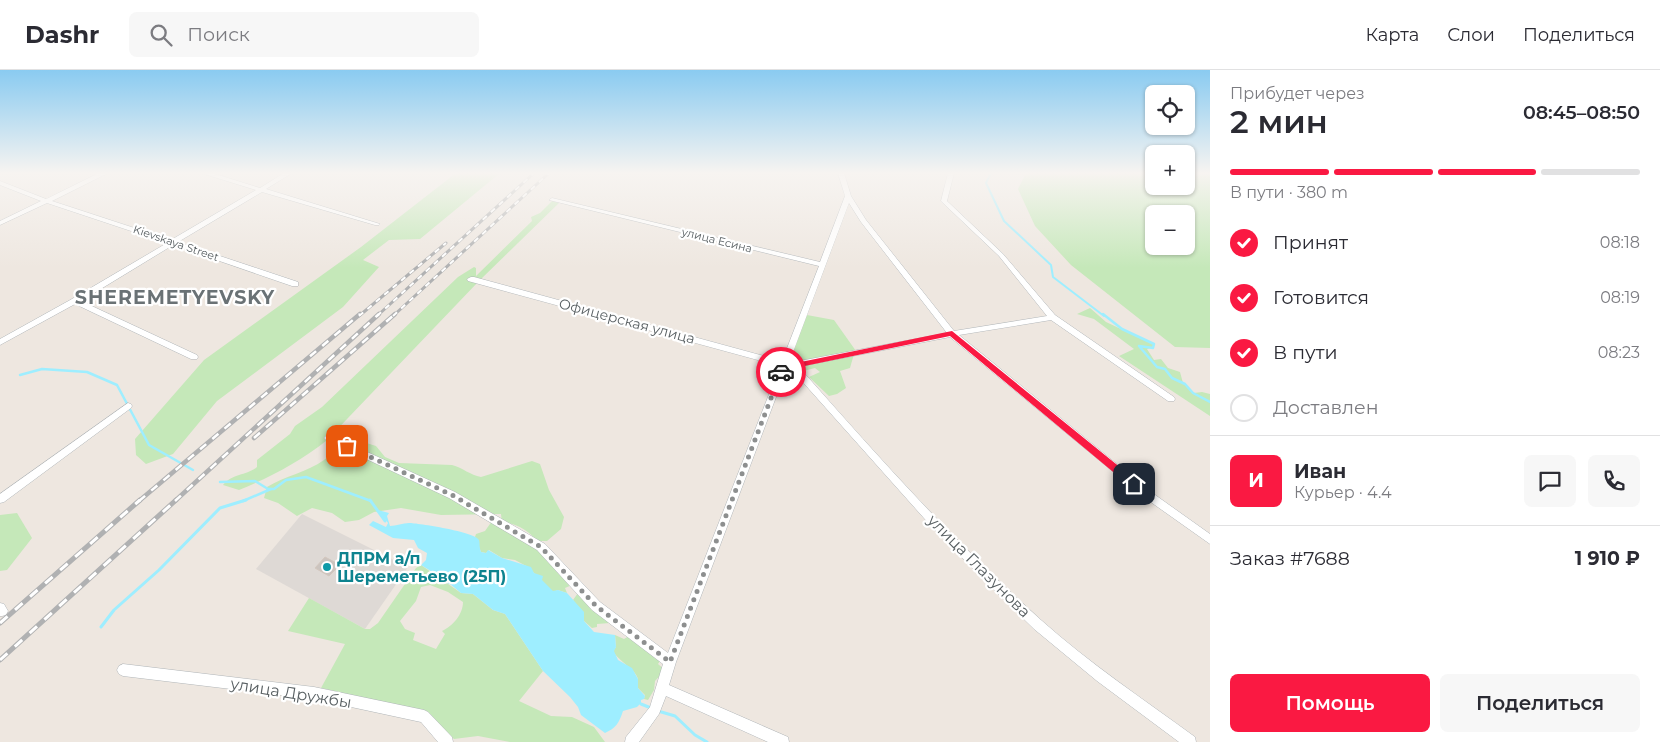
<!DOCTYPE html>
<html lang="ru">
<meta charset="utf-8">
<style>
:root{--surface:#fff;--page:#f7f7f7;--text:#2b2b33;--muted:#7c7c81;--line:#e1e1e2;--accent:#fa1942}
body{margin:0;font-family:Montserrat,sans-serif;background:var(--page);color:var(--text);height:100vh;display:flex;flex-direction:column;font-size:19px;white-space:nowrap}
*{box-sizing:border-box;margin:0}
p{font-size:16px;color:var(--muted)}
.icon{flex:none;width:28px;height:28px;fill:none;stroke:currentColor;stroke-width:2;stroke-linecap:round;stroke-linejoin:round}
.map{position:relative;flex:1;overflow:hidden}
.details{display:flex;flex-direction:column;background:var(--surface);width:450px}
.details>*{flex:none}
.buttons{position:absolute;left:1145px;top:15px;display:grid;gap:10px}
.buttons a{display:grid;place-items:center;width:50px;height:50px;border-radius:8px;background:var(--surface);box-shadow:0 1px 4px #0004;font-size:25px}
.pin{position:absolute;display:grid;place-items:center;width:42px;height:42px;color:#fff;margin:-21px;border-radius:10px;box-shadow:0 2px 8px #0006}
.courier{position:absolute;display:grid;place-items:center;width:50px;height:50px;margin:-25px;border:4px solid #fa1942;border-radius:50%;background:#fff;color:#222;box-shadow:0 1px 6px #0007}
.headline em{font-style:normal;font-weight:600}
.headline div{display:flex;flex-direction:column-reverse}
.headline{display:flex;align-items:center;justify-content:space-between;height:85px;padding:0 20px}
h1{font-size:32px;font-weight:600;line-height:38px}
.bar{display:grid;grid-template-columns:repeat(4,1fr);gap:8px 5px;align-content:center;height:60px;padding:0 20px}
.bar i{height:6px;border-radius:4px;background:var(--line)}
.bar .current{background:var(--accent)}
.bar p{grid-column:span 4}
.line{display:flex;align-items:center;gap:12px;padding:0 20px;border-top:1px solid var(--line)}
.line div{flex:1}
.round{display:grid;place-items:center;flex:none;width:52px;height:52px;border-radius:8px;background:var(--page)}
ol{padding:0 20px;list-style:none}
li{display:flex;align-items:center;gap:15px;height:55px}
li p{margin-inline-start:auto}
li .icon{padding:5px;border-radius:50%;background:var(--accent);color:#fff;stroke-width:4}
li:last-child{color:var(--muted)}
li i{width:28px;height:28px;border:2px solid var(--line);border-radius:50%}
.button{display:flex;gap:10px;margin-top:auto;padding:10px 20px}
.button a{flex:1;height:58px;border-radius:8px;background:var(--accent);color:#fff;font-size:20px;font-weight:600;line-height:58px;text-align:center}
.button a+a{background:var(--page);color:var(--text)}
header{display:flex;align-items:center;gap:30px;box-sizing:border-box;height:70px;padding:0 25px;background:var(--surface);border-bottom:1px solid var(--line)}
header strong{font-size:24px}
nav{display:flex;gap:28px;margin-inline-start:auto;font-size:18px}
.search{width:350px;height:45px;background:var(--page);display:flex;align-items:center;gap:12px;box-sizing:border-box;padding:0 18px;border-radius:8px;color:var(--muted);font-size:19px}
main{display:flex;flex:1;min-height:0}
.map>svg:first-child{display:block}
.industrial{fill:#ded9d5}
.green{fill:#c5e8b9;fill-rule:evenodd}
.water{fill:#9eeeff}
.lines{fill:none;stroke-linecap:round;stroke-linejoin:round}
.stream-far2{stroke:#9eeeff;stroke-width:2}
.stream-far1{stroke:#9eeeff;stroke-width:2.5}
.stream{stroke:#9eeeff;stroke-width:3}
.building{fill:#cbc4bf;stroke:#d3c7be}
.minor-casing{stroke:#b1b6b9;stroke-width:1}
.minor{fill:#fff;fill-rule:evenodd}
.rail-far2-casing{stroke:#b0b1b2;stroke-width:3}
.rail-far1-casing{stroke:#b0b1b2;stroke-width:4.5}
.rail-casing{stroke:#b0b1b2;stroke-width:5}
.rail-far2{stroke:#fff;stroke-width:2;stroke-dasharray:5.5;stroke-linecap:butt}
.rail-far1{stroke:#fff;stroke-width:2.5;stroke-dasharray:8;stroke-linecap:butt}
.rail{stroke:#fff;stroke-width:3;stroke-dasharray:10;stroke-linecap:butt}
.route{fill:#fa1942}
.done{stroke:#8d8f8f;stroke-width:5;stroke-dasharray:0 9}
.culture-dot{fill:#0f9aa8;stroke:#fff;stroke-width:2}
.labels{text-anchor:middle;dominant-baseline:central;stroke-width:4.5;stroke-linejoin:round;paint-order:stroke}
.far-street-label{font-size:11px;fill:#596063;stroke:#fff}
.street-label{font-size:14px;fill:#596063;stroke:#fff}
.near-culture-label{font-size:16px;font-weight:bold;fill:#0d838f;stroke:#fff;text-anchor:start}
.near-street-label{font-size:16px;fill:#596063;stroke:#fff}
.district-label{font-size:19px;font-weight:bold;letter-spacing:1px;fill:#6a7275;stroke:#fff}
</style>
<header>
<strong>Dashr</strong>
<div class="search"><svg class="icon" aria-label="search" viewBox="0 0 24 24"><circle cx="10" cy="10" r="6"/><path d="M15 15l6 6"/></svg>Поиск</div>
<nav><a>Карта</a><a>Слои</a><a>Поделиться</a></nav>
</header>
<main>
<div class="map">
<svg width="1210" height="672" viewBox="0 0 1210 672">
<rect width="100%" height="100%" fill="#eee7e0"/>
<polygon class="industrial" points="302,444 408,497 365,559 256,499"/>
<g class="green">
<polygon points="456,103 500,103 420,169 389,170 363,190 379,197 343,237 217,331 173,384 146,394 136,385 135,369 204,290 361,177"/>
<path d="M1026,103H1154V116H1186V104L1210,105V278L1175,277L1071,195L1035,156L1018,119ZM1154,144H1186V176H1154Z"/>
<path d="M552,131L559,133L480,210L470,207L468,209L478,212L326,371C299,392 271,407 239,420L223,415C233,403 246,406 257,397V390L290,364L295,356L322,337L458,207L474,197L476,198V206L532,151L531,147L540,143Z"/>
<polygon points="1090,238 1106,252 1153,274 1154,277 1147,279 1154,290 1161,289 1168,298 1180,302 1183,313 1194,323 1202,322 1210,324 1210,346 1119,286 1134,279 1094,249 1077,244"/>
<polygon points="807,245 834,250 856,281 795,293 788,292"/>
<polygon points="854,284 850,298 840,301 846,318 837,324 829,326 809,307 820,302 815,298 803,301 796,296"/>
<path d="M344,366L376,376L385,387L399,393L452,395C463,398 470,405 481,407L532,391L540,394L549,420L564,447L561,459L547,471H538C528,461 516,452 502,453L501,444L441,445L401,438L374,442L359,450L345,452L332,443L312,438L297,446L278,433L264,428L267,417C285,406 307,402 324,390C334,383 335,373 344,366Z"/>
<polygon points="17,443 32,468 7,500 0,501 0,445"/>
<polygon points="492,451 539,479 572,515 565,518 567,523 558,520 553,522 528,497 515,490 502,488 489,480 486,483 481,482 475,467 476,464 485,461"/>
<path d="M421,495L461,523L473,524L493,540L505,544L543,601L519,631L551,646L572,647L594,657L605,672H510L478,666L454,669L426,642L321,618L345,574L288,561L309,528L365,559H370L378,553L416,498ZM430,515L448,522L463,532C463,544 453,556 442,561L445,564L436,579L413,570L415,563L405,559L400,551L416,531L421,517Z"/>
<polygon points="578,523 610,553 597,554 597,557 592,558 584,551 573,530"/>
<path d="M615,565L624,569L629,566L662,588L658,594L665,600L655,611L654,620L648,630L644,629L645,625L638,618C637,615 638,612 638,609C636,599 619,592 613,581L616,577Z"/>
</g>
<path class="water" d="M378,440L389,443L387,446L390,456C396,456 403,453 409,453C417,453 476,462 479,470C480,474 479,477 481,482L486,483L488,480L502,488L531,497L534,503L543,506L542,510L553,521L558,520L567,523L584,542V551L594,562L615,565L616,577L614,581L618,590L632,598L638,609V618L645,626L644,629L641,630V633L637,637L623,641C619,653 616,658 605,663L581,645L578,637L570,627L543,601L505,544L493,540L473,524L461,523L450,514L440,511L439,506L421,495L426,490L427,483L418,478L414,470L393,468L369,455L373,451L386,457L388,453Z"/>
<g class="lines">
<polyline class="stream-far2" points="991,103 986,113 1004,151 1051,195 1053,207 1104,246"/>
<g class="stream-far1">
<polyline points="1103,244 1122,259 1154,274 1153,278 1139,276 1157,297 1165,299 1172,308 1185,314 1193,323 1210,332"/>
<polyline points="20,305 42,299 87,302 117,315 149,375 193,400"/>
<polyline points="220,412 255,411 268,419 274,419 286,410 306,407 371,431"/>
<polyline points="243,431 271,419"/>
</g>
<g class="stream">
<polyline points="370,430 385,451"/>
<polyline points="101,557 114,540 159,500 220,438 246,430"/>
<polyline points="641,634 651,638"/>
<polyline points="658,641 675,646 695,665 707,672"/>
</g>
</g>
<polygon class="building" points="325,487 340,495 329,506 315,498"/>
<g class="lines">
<g class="minor-casing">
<g id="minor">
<polygon points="99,103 108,103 52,131 171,170 256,120 201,103 212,103 260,118 284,103 292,103 266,119 380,154 379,155 375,155 262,122 178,172 298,212 298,216 292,216 173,175 81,231 197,285 198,287 197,289 191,289 75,234 0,275 0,269 72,229 167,173 47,133 0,155 0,151 41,131 0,115 0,111 46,129"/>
<path d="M838,103H844L851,126L866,150L954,261L1047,246L999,186L942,132L941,131L948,103H954L947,131L1003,184L1055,245L1174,327L1175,329L1174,331H1168L1051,250L959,265L1151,422L1210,464V474L1145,428L950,267L797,297L806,305C881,390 957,475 1041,550C1089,593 1143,629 1195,667L1196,672H1179L1097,611L1034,559L986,512L931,456L800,309L787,298L676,592L669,615L788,667L789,672H768L666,626L659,644L639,672H625L626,667L650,637L663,594L592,540L537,480L449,428L326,370L324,368L326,366H332L455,422L545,474L600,532L668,583L780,296L468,211L467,209L471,207H474L782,291L819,196L549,130L552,128L820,192L845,126ZM849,133L861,152L947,263L789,293Z"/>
<polygon points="128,333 131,334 132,336 131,338 4,432 0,433 0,424"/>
<polygon points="0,533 4,534 8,541 6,545 2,546 0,546"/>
<polygon points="123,594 314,617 424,640 428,642 452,667 453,672 438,672 421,652 314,629 123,606 119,604 117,600 119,596"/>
</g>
</g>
<use href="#minor" class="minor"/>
<g class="rail-far2-casing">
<g id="rail-far2">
<polyline points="359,246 446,173"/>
<polyline points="377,246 534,103"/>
<polyline points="393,246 549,103"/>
</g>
</g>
<g class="rail-far1-casing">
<g id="rail-far1">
<polyline points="254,368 395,244"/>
<polyline points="139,431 360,244"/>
<polyline points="175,431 379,244"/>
</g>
</g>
<g class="rail-casing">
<g id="rail">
<polyline points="0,553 140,430"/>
<polyline points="0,590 176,430"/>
</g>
</g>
<use href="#rail-far2" class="rail-far2"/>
<use href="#rail-far1" class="rail-far1"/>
<use href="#rail" class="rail"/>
</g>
<linearGradient id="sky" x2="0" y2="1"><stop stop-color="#8acbf1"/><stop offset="0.52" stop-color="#f7f4f1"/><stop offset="1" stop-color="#f7f4f1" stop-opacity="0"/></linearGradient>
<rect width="1210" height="198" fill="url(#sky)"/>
<polygon class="route" points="952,261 1137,411 1137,416 1130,416 950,266 790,299 786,298 781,305 777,302 781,292 791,294"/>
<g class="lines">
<polyline class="done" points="347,376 452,425 541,477 596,536 670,592 781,302"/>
</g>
<circle class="culture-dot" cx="327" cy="497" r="5"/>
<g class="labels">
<g class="far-street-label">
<text transform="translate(717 170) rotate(14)">улица Есина</text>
<text transform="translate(176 173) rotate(19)">Kievskaya Street</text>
</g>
<g class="street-label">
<text transform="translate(627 251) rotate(15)">Офицерская улица</text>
</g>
<g class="near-culture-label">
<text x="337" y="488">ДПРМ а/п<tspan x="337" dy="18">Шереметьево (25П)</tspan></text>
</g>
<g class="near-street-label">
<text transform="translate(979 496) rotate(45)">улица Глазунова</text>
<text transform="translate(291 623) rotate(9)">улица Дружбы</text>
</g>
<g class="district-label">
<text x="175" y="227">SHEREMETYEVSKY</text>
</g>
</g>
</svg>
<div class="buttons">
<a><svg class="icon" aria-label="locate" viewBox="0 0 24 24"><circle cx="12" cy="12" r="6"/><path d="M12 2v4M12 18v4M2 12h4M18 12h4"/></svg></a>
<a>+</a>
<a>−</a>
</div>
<div class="pin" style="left:347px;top:376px;background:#ea580c"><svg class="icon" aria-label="bag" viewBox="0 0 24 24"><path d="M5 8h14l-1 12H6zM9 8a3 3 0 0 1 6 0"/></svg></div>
<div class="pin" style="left:1134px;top:414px;background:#1f2937"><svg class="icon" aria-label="home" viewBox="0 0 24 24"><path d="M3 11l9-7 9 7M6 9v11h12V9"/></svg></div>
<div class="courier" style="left:781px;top:302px"><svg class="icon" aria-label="car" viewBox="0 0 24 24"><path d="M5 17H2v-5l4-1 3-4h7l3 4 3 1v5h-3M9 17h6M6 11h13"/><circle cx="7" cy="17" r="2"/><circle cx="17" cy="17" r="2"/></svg></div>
</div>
<section class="details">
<div class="headline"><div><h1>2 мин</h1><p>Прибудет через</p></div><em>08:45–08:50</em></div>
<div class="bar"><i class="current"></i><i class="current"></i><i class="current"></i><i></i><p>В пути · 380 m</p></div>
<ol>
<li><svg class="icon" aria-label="check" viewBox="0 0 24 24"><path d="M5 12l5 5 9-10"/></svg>Принят<p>08:18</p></li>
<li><svg class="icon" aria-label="check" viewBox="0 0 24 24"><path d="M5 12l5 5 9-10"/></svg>Готовится<p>08:19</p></li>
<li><svg class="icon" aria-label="check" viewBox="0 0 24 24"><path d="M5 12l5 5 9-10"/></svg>В пути<p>08:23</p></li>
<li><i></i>Доставлен</li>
</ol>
<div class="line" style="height:90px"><b class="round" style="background:var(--accent);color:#fff">И</b><div><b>Иван</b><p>Курьер · 4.4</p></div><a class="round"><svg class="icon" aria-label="chat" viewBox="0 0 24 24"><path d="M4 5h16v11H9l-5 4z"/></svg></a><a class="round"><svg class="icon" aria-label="phone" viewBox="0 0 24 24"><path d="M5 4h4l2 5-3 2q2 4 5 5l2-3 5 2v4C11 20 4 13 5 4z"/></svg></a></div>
<div class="line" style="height:65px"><div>Заказ #7688</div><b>1 910 ₽</b></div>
<div class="button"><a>Помощь</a><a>Поделиться</a></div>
</section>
</main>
